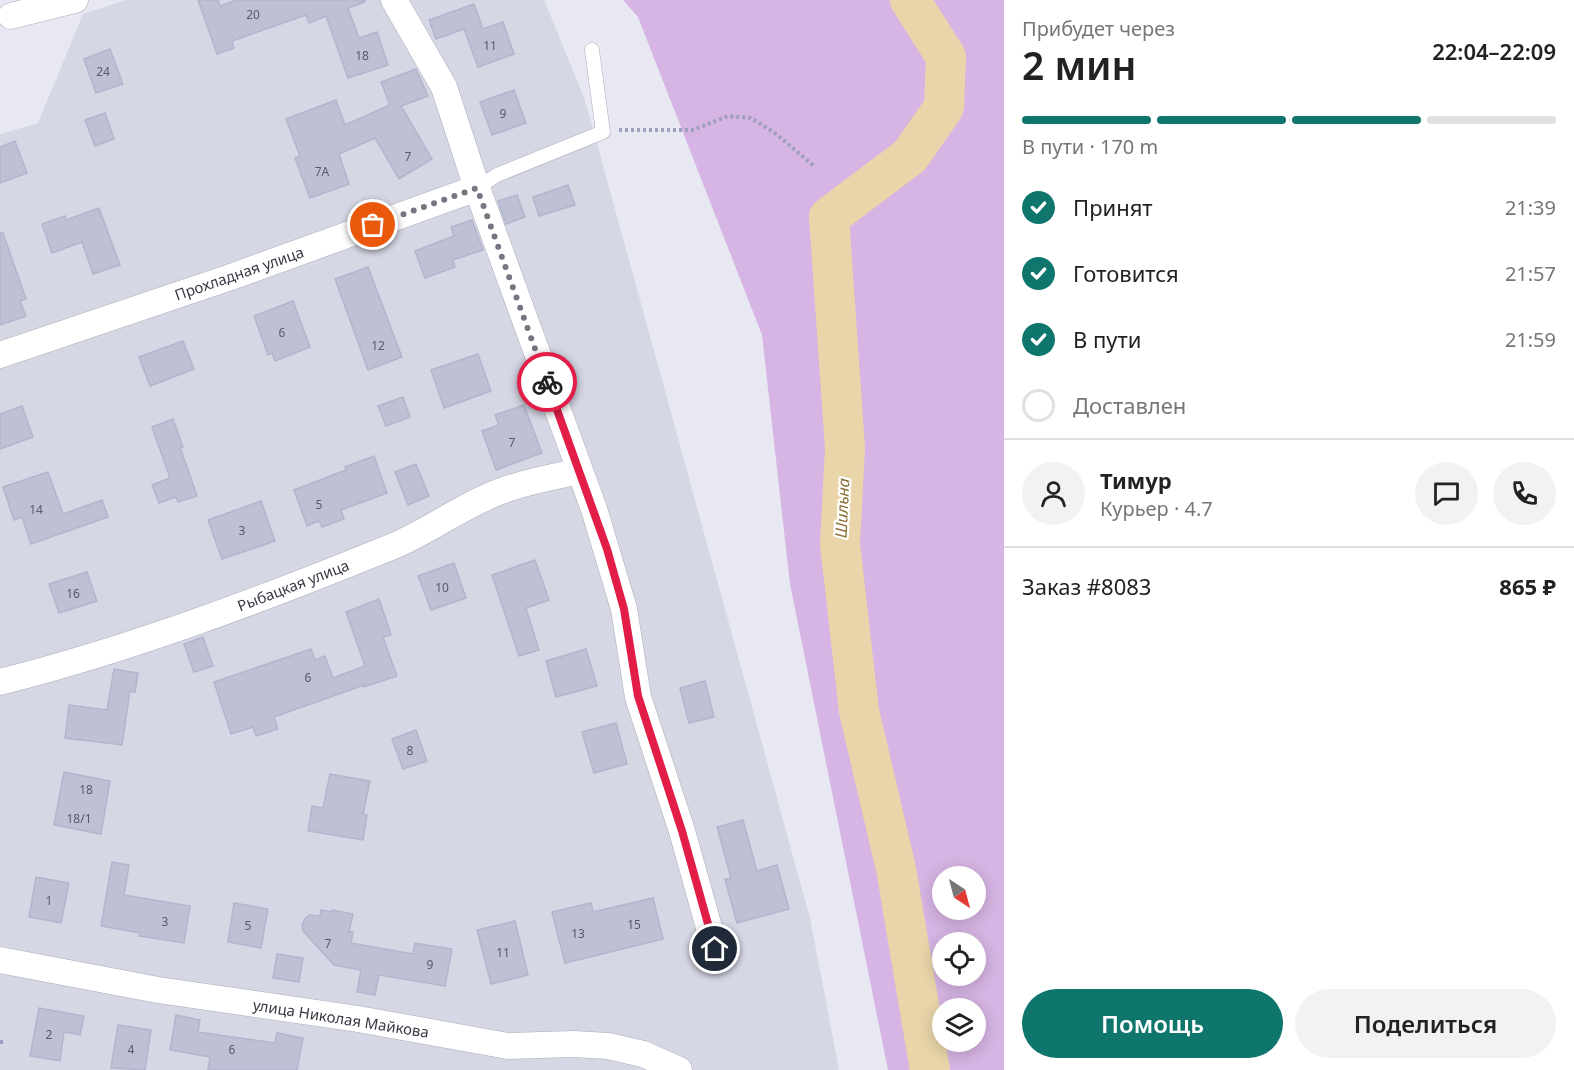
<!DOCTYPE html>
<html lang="ru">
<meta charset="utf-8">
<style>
:root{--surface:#fff;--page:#f2f2f2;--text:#222;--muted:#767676;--line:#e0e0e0;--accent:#0f766e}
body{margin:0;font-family:"Noto Sans",sans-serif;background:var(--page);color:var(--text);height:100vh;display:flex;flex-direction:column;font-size:22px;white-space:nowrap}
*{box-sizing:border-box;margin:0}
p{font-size:20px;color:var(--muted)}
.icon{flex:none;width:33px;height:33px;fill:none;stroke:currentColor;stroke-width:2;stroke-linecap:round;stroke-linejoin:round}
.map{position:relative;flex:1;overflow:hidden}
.side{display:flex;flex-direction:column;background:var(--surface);width:570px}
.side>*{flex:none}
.needle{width:39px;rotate:144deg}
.fabs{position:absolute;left:932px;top:866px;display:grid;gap:12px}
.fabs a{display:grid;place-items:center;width:54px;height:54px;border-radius:50%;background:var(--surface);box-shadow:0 3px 15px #0003;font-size:30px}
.pin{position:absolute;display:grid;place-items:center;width:51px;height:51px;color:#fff;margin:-26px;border:3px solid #fff;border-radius:50%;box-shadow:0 2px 6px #0007}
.courier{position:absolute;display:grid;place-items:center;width:60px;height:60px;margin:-30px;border:4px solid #e11d48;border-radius:50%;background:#fff;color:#222;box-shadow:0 2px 8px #0007}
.overview em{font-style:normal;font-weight:600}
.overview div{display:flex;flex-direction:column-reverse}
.overview{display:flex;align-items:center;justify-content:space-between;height:102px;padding:0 18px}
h1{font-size:39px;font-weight:600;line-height:45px}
.bar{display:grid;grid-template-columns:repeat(4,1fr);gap:9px 6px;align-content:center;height:72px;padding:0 18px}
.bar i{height:8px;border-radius:4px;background:var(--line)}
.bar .current{background:var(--accent)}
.bar p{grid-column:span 4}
.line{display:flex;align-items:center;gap:15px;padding:0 18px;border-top:2px solid var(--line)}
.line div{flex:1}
.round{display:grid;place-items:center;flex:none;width:63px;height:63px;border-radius:32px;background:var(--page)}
ol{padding:0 18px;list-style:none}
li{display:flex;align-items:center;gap:18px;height:66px}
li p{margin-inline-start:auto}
li .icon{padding:6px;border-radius:50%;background:var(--accent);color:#fff;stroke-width:4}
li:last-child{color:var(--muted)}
li i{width:33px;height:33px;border:3px solid var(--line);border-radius:50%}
.action{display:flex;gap:12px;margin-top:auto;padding:12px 18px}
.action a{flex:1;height:69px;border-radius:36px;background:var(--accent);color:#fff;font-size:24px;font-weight:600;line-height:69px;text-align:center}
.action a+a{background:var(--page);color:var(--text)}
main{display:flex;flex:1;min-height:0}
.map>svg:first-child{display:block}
.residential{fill:#d6d7e5}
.green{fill:#d6b4e3;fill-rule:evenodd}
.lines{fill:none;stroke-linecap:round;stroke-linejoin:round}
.river{stroke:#e9d5a9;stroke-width:40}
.building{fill:#bec0d3;stroke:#b2b5cd;stroke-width:1.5}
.service-casing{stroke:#abacbd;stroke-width:15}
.minor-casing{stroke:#abacbd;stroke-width:27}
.path{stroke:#9da0bd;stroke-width:4;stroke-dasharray:3 3;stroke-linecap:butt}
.service{stroke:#fff;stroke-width:14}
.minor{stroke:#fff;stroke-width:26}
.done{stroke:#757682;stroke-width:6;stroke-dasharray:0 10.8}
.route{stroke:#e11d48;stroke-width:8}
.labels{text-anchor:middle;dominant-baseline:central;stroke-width:4.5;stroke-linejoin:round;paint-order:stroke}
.number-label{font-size:12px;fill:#595a68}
.street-label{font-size:15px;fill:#373845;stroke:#fff}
.water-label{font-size:16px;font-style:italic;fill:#886f32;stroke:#fff}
</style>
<main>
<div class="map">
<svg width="1004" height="1070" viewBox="0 0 1004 1070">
<rect width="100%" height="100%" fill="#e7e8f2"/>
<polygon class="residential" points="126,0 544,0 585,100 810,918 839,1070 0,1070 0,134 38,123 83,14"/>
<path class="green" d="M623,0H1004V1070H888L790,584L762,335L638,17ZM942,876H975V909H942ZM942,942H975V975H942ZM942,1008H975V1041H942Z"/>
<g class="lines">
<polyline class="river" points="910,0 946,57 944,107 910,156 829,217 845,448 840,544 859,711 896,869 930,1070"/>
</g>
<g class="building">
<polygon points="198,0 218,0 220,6 236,0 365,0 365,2 348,8 359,38 377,32 388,65 348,78 326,16 309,23 306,15 232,41 234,48 217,54"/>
<polygon points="474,4 483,29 503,22 514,54 478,67 464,29 436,39 429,20"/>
<polygon points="110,49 123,84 96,93 84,59"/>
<polygon points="416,69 428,96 401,106 432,159 399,179 375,138 339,154 349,184 310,198 295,158 300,156 286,119 336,100 345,125 390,105 381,82"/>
<polygon points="514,90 526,123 492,135 480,102"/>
<polygon points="105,113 114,139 95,146 85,120"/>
<polygon points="15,141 27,173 0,183 0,147"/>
<polygon points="568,185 575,205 539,216 533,197"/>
<polygon points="517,195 525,217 506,224 498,201"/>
<polygon points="99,208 120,265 93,274 82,242 52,253 42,224 65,216 66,220"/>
<polygon points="472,220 483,250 453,260 455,267 425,278 415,251 454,236 451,227"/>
<polygon points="0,233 3,233 26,299 20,301 26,316 0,325"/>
<polygon points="368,267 402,357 368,370 335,279"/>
<polygon points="293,301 310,347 275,361 272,353 268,355 254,316"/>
<polygon points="183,341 194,369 150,386 139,357"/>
<polygon points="478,354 491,391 444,408 431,370"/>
<polygon points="403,397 410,417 386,426 378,406"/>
<polygon points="524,405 542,453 496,470 482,431 499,425 495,415"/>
<polygon points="22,406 33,437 0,449 0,414"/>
<polygon points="173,419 183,447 180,447 197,496 178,502 176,497 159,503 152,485 170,478 152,427"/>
<polygon points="374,456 387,493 341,510 344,519 322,527 319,521 307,526 294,490 346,470 345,467"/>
<polygon points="416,464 429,496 408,505 395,472"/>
<polygon points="48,472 63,514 102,500 108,517 31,544 22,517 14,520 3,487"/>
<polygon points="261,501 275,541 222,559 208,520"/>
<polygon points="535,560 549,600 526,608 539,650 519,656 492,575"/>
<polygon points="454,563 466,598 431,610 418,576"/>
<polygon points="87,572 97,601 59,613 49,584"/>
<polygon points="379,599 391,635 383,637 397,676 364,687 364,685 274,717 278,729 256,736 253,727 231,734 214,682 311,649 315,660 325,656 333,678 365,666 346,612"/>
<polygon points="203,637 213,666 194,672 184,644"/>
<polygon points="586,649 597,686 556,697 546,661"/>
<polygon points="114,669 138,673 135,692 130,691 122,745 65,738 69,705 107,710"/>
<polygon points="705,681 714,717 689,723 680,688"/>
<polygon points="616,723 627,764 594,773 582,732"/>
<polygon points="416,730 427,761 403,769 392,739"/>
<polygon points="64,772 110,781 101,834 54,825"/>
<polygon points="330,774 370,781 363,814 367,815 363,840 308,831 312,806 323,808"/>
<polygon points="743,820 757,871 777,865 789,909 737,923 725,879 731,878 717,827"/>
<polygon points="112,862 129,865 124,895 190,906 184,943 139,936 140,933 101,926"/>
<polygon points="36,877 69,883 61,923 29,917"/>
<polygon points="653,898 663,939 565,963 552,912 591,903 593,912"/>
<polygon points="234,903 268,909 261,948 228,942"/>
<polygon points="321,910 332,912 332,910 353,914 349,932 353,932 351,943 413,954 415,943 452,949 445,986 379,975 375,995 357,992 361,970 334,965 303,931 302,924 305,919 309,915 320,916"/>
<polygon points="515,921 528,975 491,984 477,930"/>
<polygon points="277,954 303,958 299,982 273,978"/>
<polygon points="39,1008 84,1016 80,1035 64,1032 60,1061 30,1056"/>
<polygon points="176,1015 200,1020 198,1032 275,1043 277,1033 303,1038 297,1070 208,1070 210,1057 170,1050"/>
<polygon points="118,1025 151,1030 145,1070 111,1068"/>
</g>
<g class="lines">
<g class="service-casing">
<polyline id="service" points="477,188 497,175 603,132 592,50"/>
</g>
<g class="minor-casing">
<g id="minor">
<polyline points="394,0 444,87 477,188 594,509 624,609 638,697 682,831 715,949"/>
<polyline points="11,16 75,0"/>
<polyline points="0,355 228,278 477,188"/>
<path d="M0,682C134,648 263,599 391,547C430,531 464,504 504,490C528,481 555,477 579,471"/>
<polyline points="0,960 158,990 358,1019 508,1046 574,1044 608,1046 643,1054 679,1070"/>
</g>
</g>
<g class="path">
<polyline points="619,130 693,130 728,116 751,118 775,133 814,166"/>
<polyline points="0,1042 3,1042"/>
</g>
<use href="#service" class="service"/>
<use href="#minor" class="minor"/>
</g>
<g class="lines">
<polyline class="done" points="373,225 477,188 547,382"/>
<polyline class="route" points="547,382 607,549 624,609 638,696 682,831 715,949"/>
</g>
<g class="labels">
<g class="number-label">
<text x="253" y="14">20</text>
<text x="490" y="45">11</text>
<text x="362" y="55">18</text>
<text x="103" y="71">24</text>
<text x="503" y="113">9</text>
<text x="408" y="156">7</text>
<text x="322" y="171">7А</text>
<text x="282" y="332">6</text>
<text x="378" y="345">12</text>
<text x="512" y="442">7</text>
<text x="319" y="504">5</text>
<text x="36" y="509">14</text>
<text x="242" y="530">3</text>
<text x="442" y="587">10</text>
<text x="73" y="593">16</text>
<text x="308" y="677">6</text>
<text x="410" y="750">8</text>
<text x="86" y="789">18</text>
<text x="79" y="818">18/1</text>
<text x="49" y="900">1</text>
<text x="165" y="921">3</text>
<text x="634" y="924">15</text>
<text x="248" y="925">5</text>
<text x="578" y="933">13</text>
<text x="328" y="943">7</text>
<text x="503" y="952">11</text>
<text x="430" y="964">9</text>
<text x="49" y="1034">2</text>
<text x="131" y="1049">4</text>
<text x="232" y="1049">6</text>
</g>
<g class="street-label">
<text transform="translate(239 273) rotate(-19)">Прохладная улица</text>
<text transform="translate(293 585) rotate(-21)">Рыбацкая улица</text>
<text transform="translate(341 1018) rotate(9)">улица Николая Майкова</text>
</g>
<g class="water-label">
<text transform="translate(842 508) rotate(-87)">Шильна</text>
</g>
</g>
</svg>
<div class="fabs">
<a><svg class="needle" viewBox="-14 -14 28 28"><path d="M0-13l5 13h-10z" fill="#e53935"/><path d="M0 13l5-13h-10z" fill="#767676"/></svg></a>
<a><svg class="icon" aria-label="locate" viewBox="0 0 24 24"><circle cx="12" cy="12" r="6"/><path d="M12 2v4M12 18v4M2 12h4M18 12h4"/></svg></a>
<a><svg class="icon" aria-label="layers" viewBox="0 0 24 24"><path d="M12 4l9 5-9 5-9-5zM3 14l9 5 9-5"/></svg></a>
</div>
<div class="pin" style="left:373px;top:225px;background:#ea580c"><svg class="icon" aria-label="bag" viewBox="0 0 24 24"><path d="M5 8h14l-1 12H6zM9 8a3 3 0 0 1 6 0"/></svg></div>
<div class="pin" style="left:715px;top:949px;background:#1f2937"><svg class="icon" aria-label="home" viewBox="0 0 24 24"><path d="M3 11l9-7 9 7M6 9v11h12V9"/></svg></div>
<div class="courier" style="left:547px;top:382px"><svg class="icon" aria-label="bike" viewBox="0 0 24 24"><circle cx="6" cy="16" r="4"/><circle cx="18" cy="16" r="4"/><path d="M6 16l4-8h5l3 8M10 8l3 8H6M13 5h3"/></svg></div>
</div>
<section class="side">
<div class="overview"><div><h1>2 мин</h1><p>Прибудет через</p></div><em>22:04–22:09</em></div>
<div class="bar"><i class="current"></i><i class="current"></i><i class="current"></i><i></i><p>В пути · 170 m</p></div>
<ol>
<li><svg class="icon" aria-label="check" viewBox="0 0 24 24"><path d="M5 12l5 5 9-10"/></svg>Принят<p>21:39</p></li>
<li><svg class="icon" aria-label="check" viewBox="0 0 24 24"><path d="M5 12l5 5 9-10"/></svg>Готовится<p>21:57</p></li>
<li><svg class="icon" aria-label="check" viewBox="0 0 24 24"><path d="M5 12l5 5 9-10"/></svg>В пути<p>21:59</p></li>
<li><i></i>Доставлен</li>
</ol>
<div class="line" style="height:108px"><a class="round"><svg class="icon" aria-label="person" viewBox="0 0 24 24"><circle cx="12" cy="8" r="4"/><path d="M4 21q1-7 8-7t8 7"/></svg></a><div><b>Тимур</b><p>Курьер · 4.7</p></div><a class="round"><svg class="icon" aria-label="chat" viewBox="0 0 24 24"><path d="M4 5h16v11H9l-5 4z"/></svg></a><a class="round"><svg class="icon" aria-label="phone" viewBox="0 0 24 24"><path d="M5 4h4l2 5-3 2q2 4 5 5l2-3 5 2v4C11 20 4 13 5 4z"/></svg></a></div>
<div class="line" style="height:78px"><div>Заказ #8083</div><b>865 ₽</b></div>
<div class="action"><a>Помощь</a><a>Поделиться</a></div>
</section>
</main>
